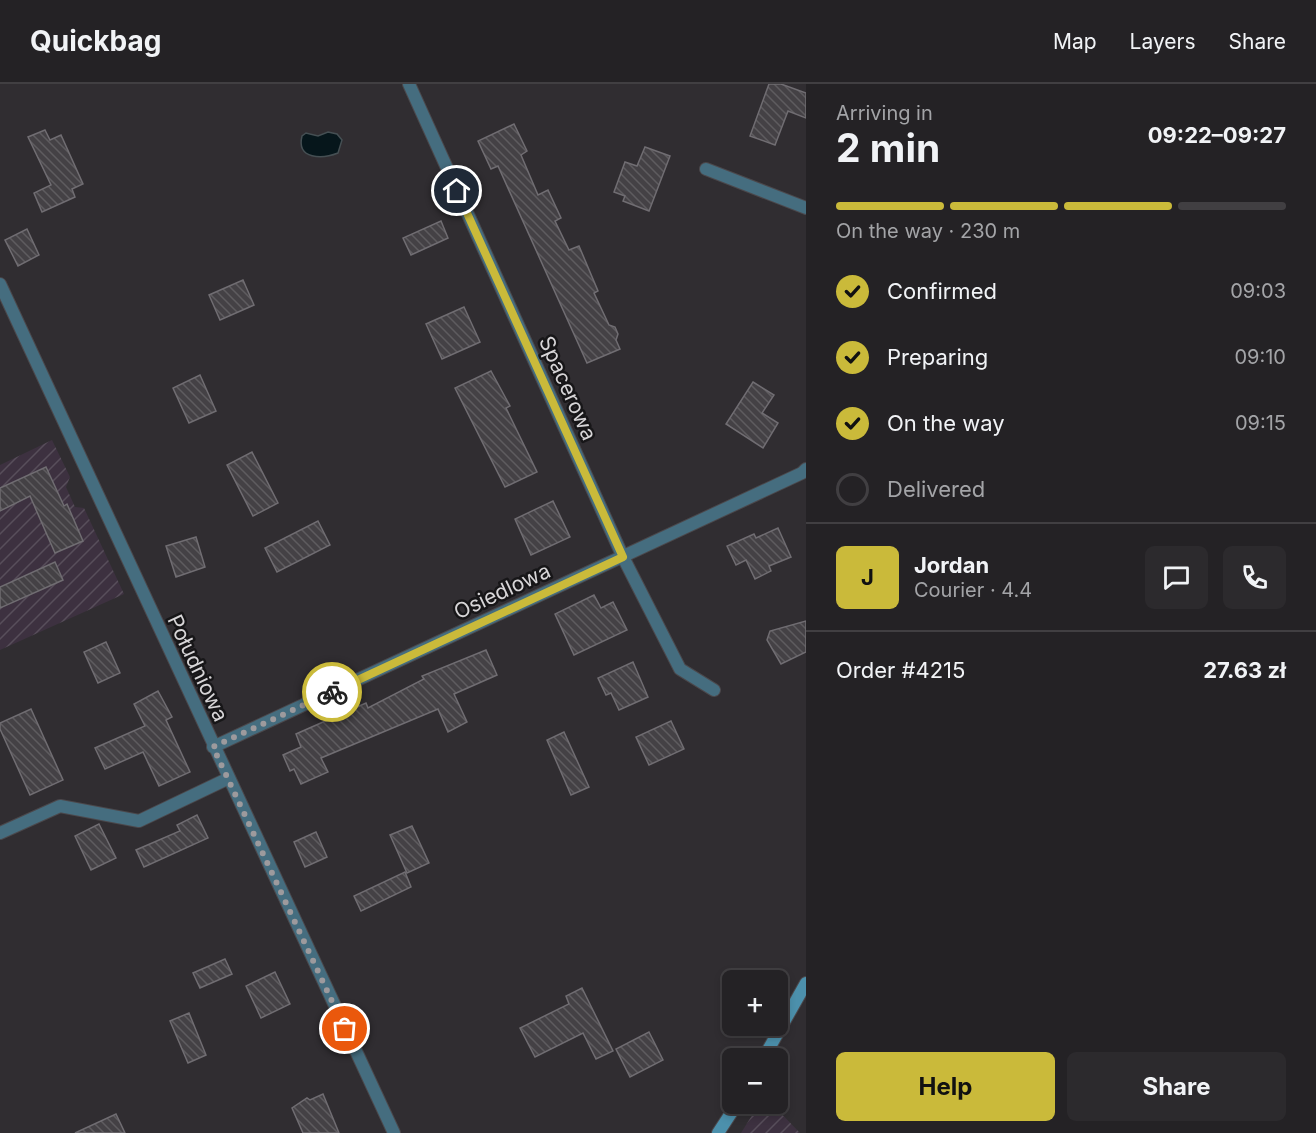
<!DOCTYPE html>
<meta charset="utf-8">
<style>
:root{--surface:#242225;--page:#2c2a2d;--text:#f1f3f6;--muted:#a3a4a7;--line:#413f42;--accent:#caba3a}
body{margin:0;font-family:Inter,sans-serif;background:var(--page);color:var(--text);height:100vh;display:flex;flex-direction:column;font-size:22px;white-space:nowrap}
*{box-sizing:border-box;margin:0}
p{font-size:20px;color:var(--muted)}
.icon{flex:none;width:33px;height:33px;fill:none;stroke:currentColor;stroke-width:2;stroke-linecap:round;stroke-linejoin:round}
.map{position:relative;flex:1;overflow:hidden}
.details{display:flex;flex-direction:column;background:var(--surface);width:510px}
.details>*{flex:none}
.controls{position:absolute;left:722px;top:886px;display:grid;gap:12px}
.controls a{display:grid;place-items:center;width:66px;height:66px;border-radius:9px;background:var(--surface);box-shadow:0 3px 9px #0003,0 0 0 2px var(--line);font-size:30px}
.pin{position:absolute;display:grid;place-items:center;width:51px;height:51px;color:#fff;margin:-26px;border:3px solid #fff;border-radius:50%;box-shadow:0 2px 6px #0007}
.courier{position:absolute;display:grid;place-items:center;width:60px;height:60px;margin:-30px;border:4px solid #caba3a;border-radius:50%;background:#fff;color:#222;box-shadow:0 2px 8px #0007}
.head em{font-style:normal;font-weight:700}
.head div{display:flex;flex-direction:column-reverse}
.head{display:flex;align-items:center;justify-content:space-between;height:102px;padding:0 30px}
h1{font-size:39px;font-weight:700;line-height:45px}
.bar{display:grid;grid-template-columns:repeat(4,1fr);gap:9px 6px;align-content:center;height:72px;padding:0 30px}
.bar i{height:8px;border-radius:4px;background:var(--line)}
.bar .on{background:var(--accent)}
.bar p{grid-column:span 4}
.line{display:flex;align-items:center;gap:15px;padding:0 30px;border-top:2px solid var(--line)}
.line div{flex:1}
.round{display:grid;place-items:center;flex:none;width:63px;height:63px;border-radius:9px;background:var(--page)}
ol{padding:0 30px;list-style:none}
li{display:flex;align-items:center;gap:18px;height:66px}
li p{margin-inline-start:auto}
li .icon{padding:6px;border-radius:50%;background:var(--accent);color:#111;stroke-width:4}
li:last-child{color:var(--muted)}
li i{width:33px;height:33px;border:3px solid var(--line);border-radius:50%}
.cta{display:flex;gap:12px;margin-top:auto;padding:12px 30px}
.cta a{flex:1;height:69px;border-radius:9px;background:var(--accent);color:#111;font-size:24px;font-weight:700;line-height:69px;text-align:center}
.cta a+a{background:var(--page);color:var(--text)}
header{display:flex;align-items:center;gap:36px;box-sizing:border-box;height:84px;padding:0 30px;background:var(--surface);border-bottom:2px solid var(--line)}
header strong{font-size:28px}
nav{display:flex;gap:33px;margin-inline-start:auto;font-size:21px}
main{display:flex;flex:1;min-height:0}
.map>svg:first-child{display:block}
.industrial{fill:url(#industrial-furrows)}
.water{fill:#06161b;stroke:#454f53;stroke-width:1.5}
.building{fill:url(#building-back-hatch);stroke:#706d72;stroke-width:1.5}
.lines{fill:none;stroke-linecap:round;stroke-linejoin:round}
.street-casing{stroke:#4b484c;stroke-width:14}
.secondary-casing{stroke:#4b484c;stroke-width:14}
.street{stroke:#456d7f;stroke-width:12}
.secondary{stroke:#4c90ac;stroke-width:12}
.done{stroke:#9d9a9d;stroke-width:6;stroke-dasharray:0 10.8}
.route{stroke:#caba3a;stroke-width:8}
.labels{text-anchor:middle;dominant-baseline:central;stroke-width:5;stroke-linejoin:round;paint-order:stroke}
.street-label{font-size:21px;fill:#d7d5d7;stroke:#171618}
</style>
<header>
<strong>Quickbag</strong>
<nav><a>Map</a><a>Layers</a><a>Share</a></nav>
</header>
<main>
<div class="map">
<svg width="806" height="1049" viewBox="0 0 806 1049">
<defs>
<pattern id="industrial-furrows" width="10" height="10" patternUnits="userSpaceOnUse" patternTransform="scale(1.5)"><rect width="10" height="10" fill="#3d3140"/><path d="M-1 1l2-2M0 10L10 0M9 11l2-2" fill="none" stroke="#584e5b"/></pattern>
<pattern id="building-back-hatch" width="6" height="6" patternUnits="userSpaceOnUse" patternTransform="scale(1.5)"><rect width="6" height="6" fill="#444145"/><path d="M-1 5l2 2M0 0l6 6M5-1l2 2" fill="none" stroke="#5e5c5f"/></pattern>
</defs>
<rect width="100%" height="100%" fill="#302d31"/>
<g class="industrial">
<polygon points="52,356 70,393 66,403 75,423 84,424 124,510 0,566 0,381"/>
<polygon points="759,1020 772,1020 800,1049 741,1049"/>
</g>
<path class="water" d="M328,48L337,50L342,56L338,69C323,75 296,76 302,52L306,49L318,52Z"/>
<g class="building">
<polygon points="769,0 781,0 806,9 806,34 788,27 775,61 750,52"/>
<polygon points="514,40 527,67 521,71 538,111 548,106 561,134 555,137 569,166 579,162 598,207 594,209 609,241 615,243 618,250 616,256 620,265 587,279 498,82 491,85 478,57"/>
<polygon points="45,46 50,56 61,51 83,100 72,105 75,113 42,128 34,109 51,101 28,53"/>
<polygon points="645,63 670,72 649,127 623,117 625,112 614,108 625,78 637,82"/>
<polygon points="441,137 448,154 411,171 403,154"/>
<polygon points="27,145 39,171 18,182 5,156"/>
<polygon points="243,196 254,221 220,236 209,211"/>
<polygon points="464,223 480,258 442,275 426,240"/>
<polygon points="491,287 510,322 506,324 537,388 505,403 455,304"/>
<polygon points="200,291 216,327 189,339 173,304"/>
<polygon points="753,298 774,311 762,329 778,339 763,364 726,340"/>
<polygon points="252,368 278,419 253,432 227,381"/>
<polygon points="46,383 64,422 67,420 83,457 55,469 30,412 0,427 0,404"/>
<polygon points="553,417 570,453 531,471 515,435"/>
<polygon points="318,437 330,461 277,488 265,464"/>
<polygon points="778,444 791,473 769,482 771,487 755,495 746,476 736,481 727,462 754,450 756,454"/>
<polygon points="196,453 205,483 176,493 166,462"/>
<polygon points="55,478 63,496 0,524 0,503"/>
<polygon points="594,511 601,524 613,518 627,546 574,571 555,530"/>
<polygon points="806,537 806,568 781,580 767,556 770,547"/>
<polygon points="106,558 120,589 98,599 84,568"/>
<polygon points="486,566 497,591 454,610 467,638 448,648 438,625 321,674 328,688 301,700 294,685 290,687 283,671 301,663 296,650 366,619 368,624 424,595 422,592"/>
<polygon points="633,578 648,613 619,626 611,609 606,611 598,594"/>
<polygon points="158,607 172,633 166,636 190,688 159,702 143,668 105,685 95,664 145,642 134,620"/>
<polygon points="31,625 63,696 30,711 0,645 0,639"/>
<polygon points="671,637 684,665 649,681 636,653"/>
<polygon points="564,648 589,703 571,711 547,656"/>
<polygon points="197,731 208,754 144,783 136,766 180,747 177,741"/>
<polygon points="99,740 116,774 91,786 75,752"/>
<polygon points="412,742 429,779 407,789 390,751"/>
<polygon points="316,748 327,773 305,783 294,758"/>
<polygon points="405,788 411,803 361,827 354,812"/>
<polygon points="225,875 232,890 200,904 193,889"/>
<polygon points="275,888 290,920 261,934 246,902"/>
<polygon points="582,904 613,967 596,975 583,949 535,973 520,944 569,920 566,912"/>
<polygon points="189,929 206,971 188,979 170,937"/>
<polygon points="649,948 663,976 630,993 616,965"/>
<polygon points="323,1010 339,1049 303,1049 292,1024 307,1014 310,1016"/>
<polygon points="116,1030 125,1049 75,1049"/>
</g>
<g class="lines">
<g class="street-casing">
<g id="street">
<polyline points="409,0 623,473 680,585 714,606"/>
<polyline points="706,85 806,124"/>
<polyline points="0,200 394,1049"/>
<polyline points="213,663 802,389 806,385"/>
<polyline points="0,749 60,722 139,737 227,695"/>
</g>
</g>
<g class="secondary-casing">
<g id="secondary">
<polyline points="763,975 806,899"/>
<polyline points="718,1049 737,1020"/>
</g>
</g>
<use href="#street" class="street"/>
<use href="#secondary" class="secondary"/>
</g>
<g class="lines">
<polyline class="done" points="332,608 213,663 345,945"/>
<polyline class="route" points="332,608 623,473 457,107"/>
</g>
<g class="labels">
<g class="street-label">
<text transform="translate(568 304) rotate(66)">Spacerowa</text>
<text transform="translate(502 507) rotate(-25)">Osiedlowa</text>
<text transform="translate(198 584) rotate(65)">Południowa</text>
</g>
</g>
</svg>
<div class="controls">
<a>+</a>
<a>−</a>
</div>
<div class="pin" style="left:345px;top:945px;background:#ea580c"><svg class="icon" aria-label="bag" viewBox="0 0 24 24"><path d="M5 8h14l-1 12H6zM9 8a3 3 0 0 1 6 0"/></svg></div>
<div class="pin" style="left:457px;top:107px;background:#1f2937"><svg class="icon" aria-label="home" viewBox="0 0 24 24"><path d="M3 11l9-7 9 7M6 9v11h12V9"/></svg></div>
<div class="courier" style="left:332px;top:608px"><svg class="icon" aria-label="bike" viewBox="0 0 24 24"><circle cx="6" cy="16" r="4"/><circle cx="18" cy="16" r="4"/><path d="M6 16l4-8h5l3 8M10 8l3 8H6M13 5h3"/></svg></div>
</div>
<section class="details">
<div class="head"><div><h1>2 min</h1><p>Arriving in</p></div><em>09:22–09:27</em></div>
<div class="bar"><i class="on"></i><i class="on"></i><i class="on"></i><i></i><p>On the way · 230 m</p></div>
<ol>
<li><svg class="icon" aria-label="check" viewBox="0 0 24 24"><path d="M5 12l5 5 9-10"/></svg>Confirmed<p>09:03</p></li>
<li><svg class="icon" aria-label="check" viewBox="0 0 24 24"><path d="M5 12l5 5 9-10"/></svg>Preparing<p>09:10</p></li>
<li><svg class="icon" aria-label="check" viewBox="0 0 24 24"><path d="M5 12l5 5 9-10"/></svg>On the way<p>09:15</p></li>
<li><i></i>Delivered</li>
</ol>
<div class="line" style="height:108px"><b class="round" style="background:var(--accent);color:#111">J</b><div><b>Jordan</b><p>Courier · 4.4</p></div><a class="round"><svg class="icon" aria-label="chat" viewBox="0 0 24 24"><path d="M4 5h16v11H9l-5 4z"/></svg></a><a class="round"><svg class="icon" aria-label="phone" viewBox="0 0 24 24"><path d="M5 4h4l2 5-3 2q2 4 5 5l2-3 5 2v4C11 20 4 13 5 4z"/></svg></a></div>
<div class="line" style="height:78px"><div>Order #4215</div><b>27.63 zł</b></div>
<div class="cta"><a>Help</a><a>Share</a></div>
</section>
</main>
